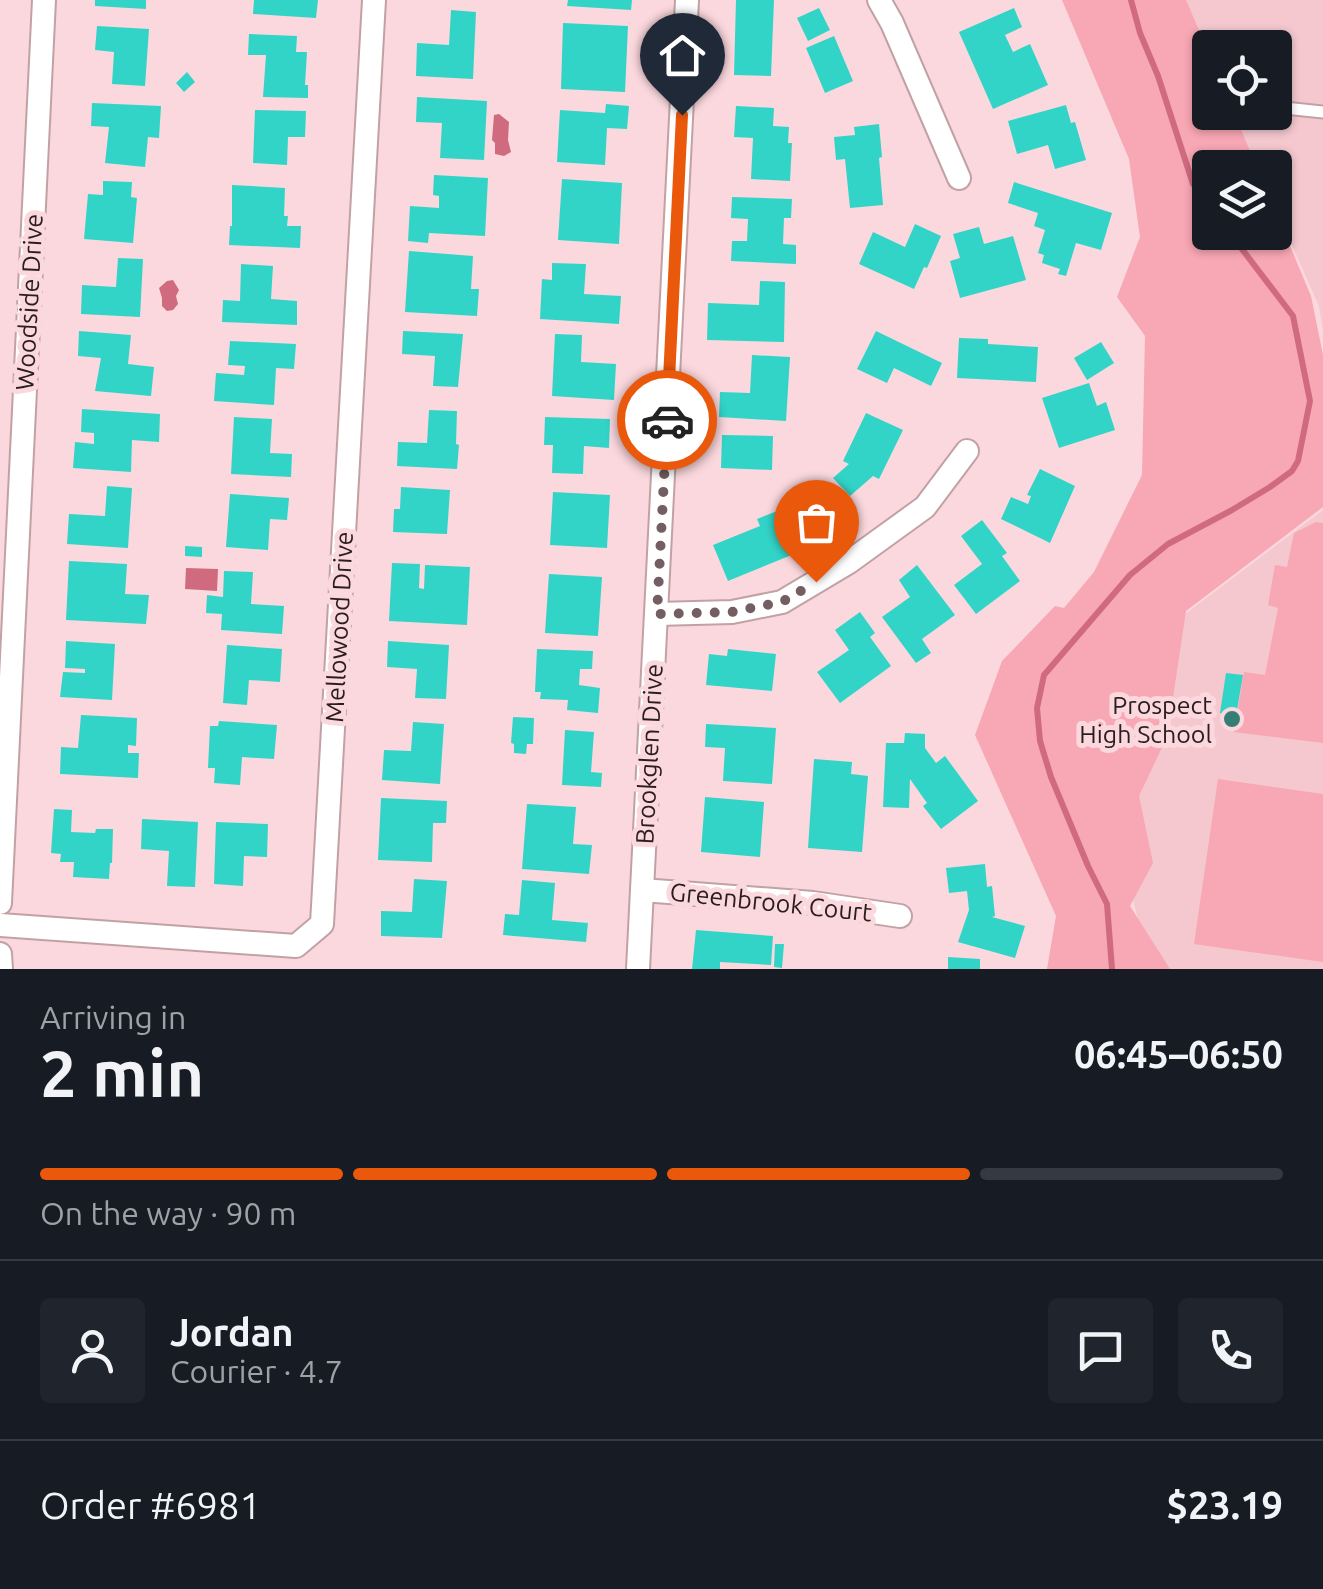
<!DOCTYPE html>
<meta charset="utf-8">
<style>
:root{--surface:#171b24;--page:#20242c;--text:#f1f3f6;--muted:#9ea1a6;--line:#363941;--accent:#ea580c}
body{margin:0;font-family:Ubuntu,sans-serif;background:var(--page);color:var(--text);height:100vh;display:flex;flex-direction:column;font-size:38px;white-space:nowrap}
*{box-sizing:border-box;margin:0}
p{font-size:32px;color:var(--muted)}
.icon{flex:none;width:55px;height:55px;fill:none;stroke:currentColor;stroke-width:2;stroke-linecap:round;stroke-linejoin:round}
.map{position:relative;height:969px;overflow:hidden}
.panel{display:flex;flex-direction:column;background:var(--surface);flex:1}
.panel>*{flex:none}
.fabs{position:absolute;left:1192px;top:30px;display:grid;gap:20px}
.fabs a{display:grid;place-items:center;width:100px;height:100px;border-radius:10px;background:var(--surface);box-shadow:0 2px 8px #0004;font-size:50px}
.pin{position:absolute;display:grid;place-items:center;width:85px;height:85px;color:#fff;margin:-102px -42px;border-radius:50% 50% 50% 0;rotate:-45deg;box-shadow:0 0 10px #0007}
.pin .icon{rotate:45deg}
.courier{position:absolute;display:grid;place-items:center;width:100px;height:100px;margin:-50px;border:8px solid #ea580c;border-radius:50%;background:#fff;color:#222;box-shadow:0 2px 12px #0007}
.head em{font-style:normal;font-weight:700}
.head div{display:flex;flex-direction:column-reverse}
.head{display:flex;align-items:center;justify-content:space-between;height:170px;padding:0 40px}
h1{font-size:65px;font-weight:700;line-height:75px}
.bar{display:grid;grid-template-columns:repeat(4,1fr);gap:15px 10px;align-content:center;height:120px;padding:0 40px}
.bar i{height:12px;border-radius:8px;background:var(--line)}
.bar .selected{background:var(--accent)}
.bar p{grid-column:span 4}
.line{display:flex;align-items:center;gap:25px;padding:0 40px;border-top:2px solid var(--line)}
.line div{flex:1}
.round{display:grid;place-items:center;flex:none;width:105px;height:105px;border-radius:10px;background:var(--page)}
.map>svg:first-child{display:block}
.built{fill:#f4c8ce}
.green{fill:#f8a7b4}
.water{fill:#d06b7f}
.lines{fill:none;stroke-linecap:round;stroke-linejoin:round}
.stream{stroke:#d06b7f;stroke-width:6}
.building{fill:#32d4c8}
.service-casing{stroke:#c2a1a5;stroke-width:15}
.minor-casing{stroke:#c2a1a5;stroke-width:26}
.service{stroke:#fff;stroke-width:11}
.minor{stroke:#fff;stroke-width:22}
.done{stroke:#735e62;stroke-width:10;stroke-dasharray:0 18}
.route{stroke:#ea580c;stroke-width:12}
.poi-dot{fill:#367d76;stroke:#fbd8dd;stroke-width:4}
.labels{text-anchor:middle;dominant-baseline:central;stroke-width:10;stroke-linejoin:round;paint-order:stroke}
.street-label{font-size:25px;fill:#2a1d1f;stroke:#fbd8dd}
.poi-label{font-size:25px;fill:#2a1d1f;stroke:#fbd8dd;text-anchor:end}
</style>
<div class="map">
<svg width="1323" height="969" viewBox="0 0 1323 969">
<rect width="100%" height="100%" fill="#fbd8dd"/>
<g class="built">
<polygon points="1184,0 1323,0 1323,331 1319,306 1275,207 1275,168 1258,167 1233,113 1275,112 1275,48 1210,48 1210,59"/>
<polygon points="1323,510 1323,969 1149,969 1113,810 1168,627"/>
</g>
<g class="green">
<polygon points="1062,0 1186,0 1210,56 1210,112 1234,113 1257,167 1210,168 1210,232 1275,232 1275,210 1311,296 1323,355 1323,507 1186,611 1167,737 1139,796 1153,863 1130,906 1170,969 1047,969 1056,916 975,735 1002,661 1055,606 1064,608 1094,572 1142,475 1145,336 1117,297 1140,237 1129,159"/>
<polygon points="1316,522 1323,523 1323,743 1234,732 1244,672 1265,675 1278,608 1268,605 1275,565 1287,567 1294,533"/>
<polygon points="1218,779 1323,794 1323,962 1194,944"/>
</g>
<g class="water">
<polygon points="499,114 509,122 508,140 511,152 504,156 495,154 495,143 492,140 494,115"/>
<polygon points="173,280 179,290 176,296 178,304 173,310 167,311 162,306 162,298 159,288 167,281"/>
<polygon points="186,568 218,569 217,591 185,589"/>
</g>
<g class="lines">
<g class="stream">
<polyline points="1131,0 1140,33 1158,76 1193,184 1210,207"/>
<polyline points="1112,969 1107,904 1088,866 1051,777 1040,741 1037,708 1044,675 1130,575 1168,544 1232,510 1270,487 1292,471 1298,461 1310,401 1293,316 1229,232"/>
</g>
</g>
<g class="building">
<polygon points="95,0 146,0 146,9 95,6"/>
<polygon points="254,0 318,0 316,18 253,14"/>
<polygon points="568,0 632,0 631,10 567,6"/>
<polygon points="736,0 774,0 771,76 734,75"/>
<polygon points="819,8 830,30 808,41 797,18"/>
<polygon points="1014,8 1022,27 1005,35 1013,52 1030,44 1048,85 993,109 959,32"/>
<polygon points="451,10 476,12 473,79 416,76 417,43 449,45"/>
<polygon points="563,23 628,26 625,92 561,89"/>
<polygon points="97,26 149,29 145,86 112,84 114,52 95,50"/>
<polygon points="249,34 297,36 296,52 307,52 305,85 308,85 308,98 263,97 266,55 248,55"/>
<polygon points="834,36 853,81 825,93 806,48"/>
<polygon points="187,72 195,82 184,92 176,83"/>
<polygon points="417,97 487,101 484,160 440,158 442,123 416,122"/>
<polygon points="92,103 161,106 159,138 148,137 145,167 105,163 109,127 91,126"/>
<polygon points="606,104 629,106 627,129 607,128 605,165 557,162 560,110 605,113"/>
<polygon points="1066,105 1071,123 1075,122 1086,160 1055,169 1048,145 1017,154 1008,121"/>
<polygon points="736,106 774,108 773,126 789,127 788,143 792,143 790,181 751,179 753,138 734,137"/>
<polygon points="255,110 306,111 305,137 288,137 287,165 253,163"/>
<polygon points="879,124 882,157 879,158 883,205 850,208 845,159 836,160 834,137 855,135 854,127"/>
<polygon points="434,175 488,178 485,236 429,233 428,243 408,241 410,206 439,208 439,196 433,195"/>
<polygon points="562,179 622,183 619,244 558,240"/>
<polygon points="103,181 132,182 131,197 137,198 133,243 84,239 88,194 103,195"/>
<polygon points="1014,182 1112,213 1101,250 1076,243 1066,276 1058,274 1060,269 1042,263 1044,255 1038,253 1045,230 1034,226 1038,213 1008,203"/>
<polygon points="232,185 285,188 284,216 288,216 287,226 301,226 300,248 229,245 230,226 232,226"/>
<polygon points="732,197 792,199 791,218 784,218 783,244 796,245 796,264 731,261 732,241 747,241 748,219 731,218"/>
<polygon points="915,224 941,236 927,268 924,267 914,289 859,264 873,232 905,247"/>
<polygon points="979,227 984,244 1013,236 1026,280 960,298 950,261 960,258 953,234"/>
<polygon points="409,251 473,256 471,289 479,289 477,316 405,312"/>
<polygon points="118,258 143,259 140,317 81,314 82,285 116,287"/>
<polygon points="552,263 586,264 584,294 621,296 619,324 540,319 542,279 552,280"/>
<polygon points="241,264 273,266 271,299 297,301 297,325 222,322 223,300 240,301"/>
<polygon points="760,281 785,282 784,342 707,340 708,303 759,305"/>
<polygon points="79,331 131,335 128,364 154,367 151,396 95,391 101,358 78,356"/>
<polygon points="403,331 463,334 458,387 433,386 435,356 402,354"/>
<polygon points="876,331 942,363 931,386 894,368 887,383 857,369"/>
<polygon points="555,334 582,335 581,362 616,364 614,400 552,396"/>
<polygon points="959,338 988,339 988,344 1038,347 1036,382 957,378"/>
<polygon points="230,341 296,344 294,369 276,368 274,405 214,401 216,373 244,375 245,366 228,365"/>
<polygon points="1101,342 1114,363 1087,380 1074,358"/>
<polygon points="752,355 790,357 786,421 719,417 720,392 750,393"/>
<polygon points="1089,383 1097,406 1106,402 1115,430 1059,448 1042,398"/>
<polygon points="82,409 160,414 159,442 132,440 131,472 73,468 75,442 94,444 94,433 81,432"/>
<polygon points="429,410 457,411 456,444 459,445 457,469 397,466 398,442 427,443"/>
<polygon points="866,413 903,430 879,479 873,476 850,496 833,478 849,464 843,461"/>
<polygon points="234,417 272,419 270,453 292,454 291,477 231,474"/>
<polygon points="545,417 610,419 609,448 584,446 583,474 552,473 553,445 544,445"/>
<polygon points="722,435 773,436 772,470 721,468"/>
<polygon points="1040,469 1075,486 1050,543 1001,519 1011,497 1028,504 1031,496 1027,495"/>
<polygon points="107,486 132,488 128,548 67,544 69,514 105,516"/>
<polygon points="401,487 450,490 447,534 393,532 394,509 400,509"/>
<polygon points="553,492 610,495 607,548 550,545"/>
<polygon points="230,494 289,498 287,520 270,519 268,550 226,547"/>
<polygon points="782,509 799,552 728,581 713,545 760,526 757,519"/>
<polygon points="982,520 1007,553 1002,556 1020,581 976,614 954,585 982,564 961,536"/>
<polygon points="185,546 202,547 202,557 185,556"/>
<polygon points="69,561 127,564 125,594 149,595 146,624 66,620"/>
<polygon points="392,563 420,564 419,588 424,589 425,565 470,567 467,625 389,621"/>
<polygon points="917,565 955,615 922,639 931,653 916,663 882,617 910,597 899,580"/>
<polygon points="224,571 253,572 251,604 284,606 282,634 221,630 222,614 206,613 207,595 223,597"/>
<polygon points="549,574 602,577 598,636 545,633"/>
<polygon points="860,612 875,633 870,637 891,666 840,703 817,672 849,650 835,630"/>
<polygon points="66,641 115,644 112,700 60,697 63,672 85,673 85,669 65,668"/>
<polygon points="388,641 449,645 446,699 415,698 417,669 387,667"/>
<polygon points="227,645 282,649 280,682 249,680 247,705 223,703"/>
<polygon points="537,649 593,651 592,669 580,669 579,685 600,688 598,713 567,710 568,700 540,699 541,692 535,692"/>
<polygon points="728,649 776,654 772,691 706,685 709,654 727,656"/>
<polygon points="1226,673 1243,675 1236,716 1220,713"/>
<polygon points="81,715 137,718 136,746 128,745 128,753 139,753 138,778 60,774 61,747 78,748"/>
<polygon points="513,717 534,718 533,744 527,744 526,754 514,753 514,744 511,743"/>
<polygon points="219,721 277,725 274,759 242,757 240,785 214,783 215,768 208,768 210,726 218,726"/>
<polygon points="413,722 444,724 440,784 382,780 384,750 411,751"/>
<polygon points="706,724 776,728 772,784 723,781 725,748 705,747"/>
<polygon points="565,730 594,732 591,772 602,773 601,787 562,785"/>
<polygon points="905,733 925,734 925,748 936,763 945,756 978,801 941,829 923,806 927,803 910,779 909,808 883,807 886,743 904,743"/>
<polygon points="814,759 852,762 851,774 868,776 862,852 808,848"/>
<polygon points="705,797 764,802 760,857 701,852"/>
<polygon points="381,798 447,801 446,823 433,823 432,862 378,860"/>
<polygon points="527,804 576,807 573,844 592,845 589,874 522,869"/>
<polygon points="54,809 72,810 71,832 95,833 96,829 113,829 112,863 110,863 109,879 73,877 74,862 60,862 61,854 51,853"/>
<polygon points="142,819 198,822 195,887 167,886 169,851 141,849"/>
<polygon points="216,822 268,824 267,857 244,856 243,886 214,884"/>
<polygon points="985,864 987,887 992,886 995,916 992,917 1025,926 1015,958 958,942 969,910 967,891 949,893 946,868"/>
<polygon points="414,879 447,881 442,938 381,936 381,911 412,912"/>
<polygon points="522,880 555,883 552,920 588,923 586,942 503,935 505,914 519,915"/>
<polygon points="696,930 773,936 771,965 720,962 720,969 692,969"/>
<polygon points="775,944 784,944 782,968 774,967"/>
<polygon points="948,957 980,959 980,969 948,969"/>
</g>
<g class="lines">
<g class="service-casing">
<polyline id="service" points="1275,107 1323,112"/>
</g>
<g class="minor-casing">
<g id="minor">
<polyline points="879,0 892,23 959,178"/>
<polyline points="657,614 732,612 782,602 849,562 925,507 967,451"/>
<polyline points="642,890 813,903 900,916"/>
<polyline points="0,903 44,0"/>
<polyline points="0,925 296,946 322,924 374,0"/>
<polyline points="0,954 1,969"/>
<polyline points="638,969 687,0"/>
</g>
</g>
<use href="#service" class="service"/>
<use href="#minor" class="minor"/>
</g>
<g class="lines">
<polyline class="done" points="667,420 657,614 732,612 782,602 816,582"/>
<polyline class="route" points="667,420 682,115"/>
</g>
<circle class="poi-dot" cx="1232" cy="719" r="10"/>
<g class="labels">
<g class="street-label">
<text transform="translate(29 302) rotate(-87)">Woodside Drive</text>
<text transform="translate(339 627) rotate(-87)">Mellowood Drive</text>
<text transform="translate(649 754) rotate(-87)">Brookglen Drive</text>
<text transform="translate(771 902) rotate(6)">Greenbrook Court</text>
</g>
<g class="poi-label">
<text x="1212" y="705">Prospect<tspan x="1212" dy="29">High School</tspan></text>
</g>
</g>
</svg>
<div class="fabs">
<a><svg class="icon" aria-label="locate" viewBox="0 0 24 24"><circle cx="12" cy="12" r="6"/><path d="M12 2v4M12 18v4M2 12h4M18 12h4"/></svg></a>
<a><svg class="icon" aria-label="layers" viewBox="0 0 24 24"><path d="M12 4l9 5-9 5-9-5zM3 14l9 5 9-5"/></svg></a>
</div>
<div class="pin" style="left:816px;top:582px;background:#ea580c"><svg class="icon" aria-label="bag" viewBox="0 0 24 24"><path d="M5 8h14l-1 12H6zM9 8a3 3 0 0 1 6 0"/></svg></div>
<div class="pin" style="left:682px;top:115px;background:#1f2937"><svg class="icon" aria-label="home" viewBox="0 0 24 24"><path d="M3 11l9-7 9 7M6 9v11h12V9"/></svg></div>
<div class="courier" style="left:667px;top:420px"><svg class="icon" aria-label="car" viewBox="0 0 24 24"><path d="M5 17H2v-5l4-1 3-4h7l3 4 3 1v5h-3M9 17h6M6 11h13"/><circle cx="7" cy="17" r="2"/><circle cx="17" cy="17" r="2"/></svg></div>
</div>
<section class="panel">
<div class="head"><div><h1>2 min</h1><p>Arriving in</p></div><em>06:45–06:50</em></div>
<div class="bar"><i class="selected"></i><i class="selected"></i><i class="selected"></i><i></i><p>On the way · 90 m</p></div>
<div class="line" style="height:180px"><a class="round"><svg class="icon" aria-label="person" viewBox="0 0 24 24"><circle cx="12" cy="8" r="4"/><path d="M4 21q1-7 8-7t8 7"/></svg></a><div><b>Jordan</b><p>Courier · 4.7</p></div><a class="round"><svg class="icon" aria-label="chat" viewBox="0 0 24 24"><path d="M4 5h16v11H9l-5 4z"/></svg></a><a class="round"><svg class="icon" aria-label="phone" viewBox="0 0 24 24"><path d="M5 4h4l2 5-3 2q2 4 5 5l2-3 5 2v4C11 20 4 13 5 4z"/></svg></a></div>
<div class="line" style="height:130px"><div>Order #6981</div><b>$23.19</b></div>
</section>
